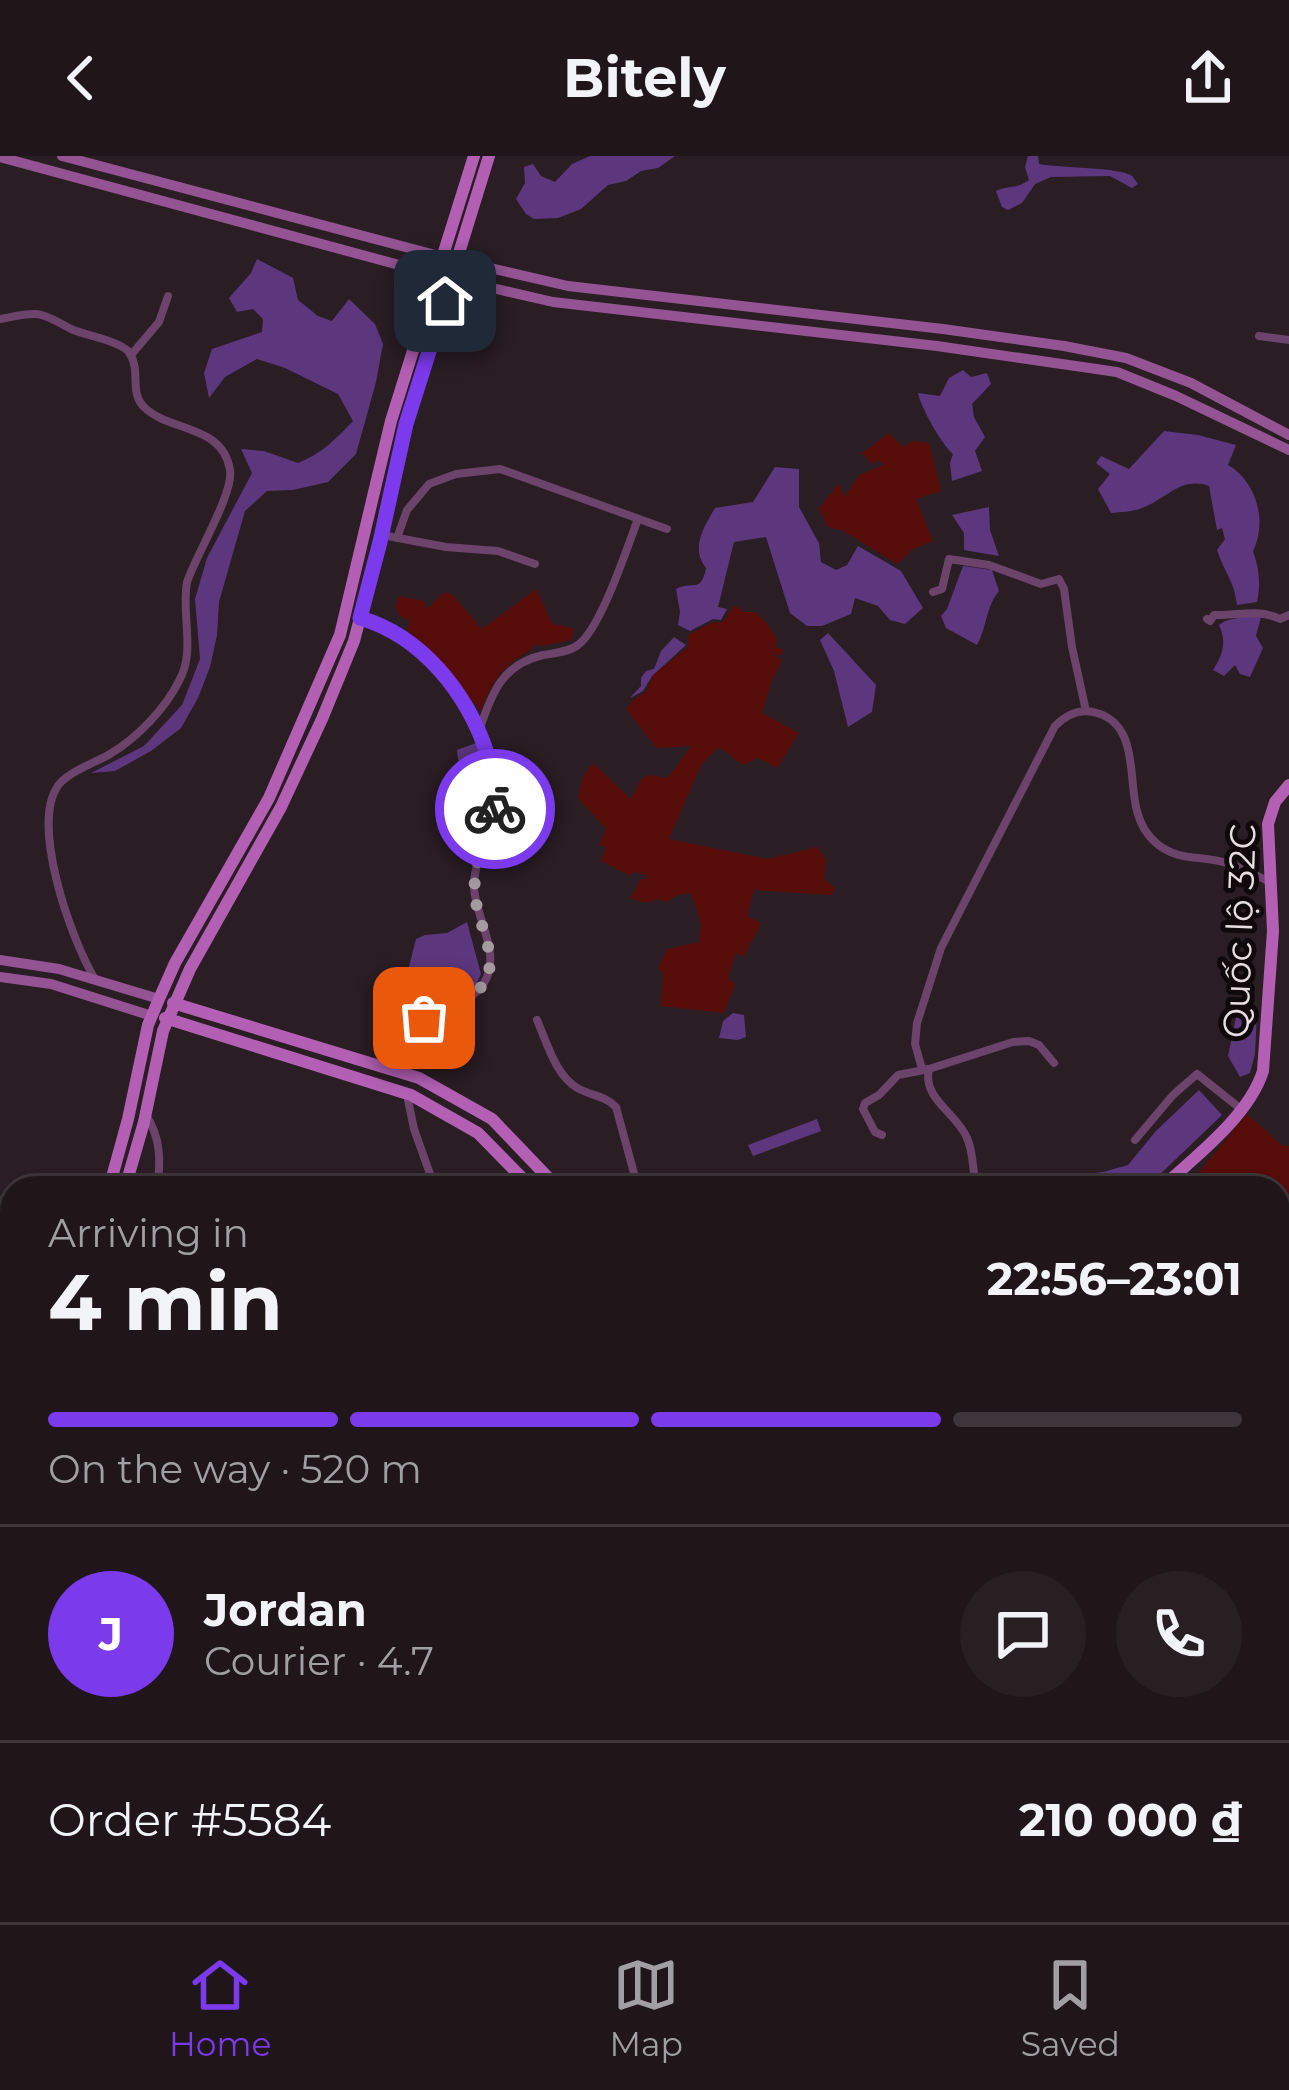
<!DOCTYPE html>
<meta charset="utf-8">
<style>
:root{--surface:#20161a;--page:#281f23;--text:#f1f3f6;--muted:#a29fa2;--line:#3d3539;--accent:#7c3aed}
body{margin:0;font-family:Montserrat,sans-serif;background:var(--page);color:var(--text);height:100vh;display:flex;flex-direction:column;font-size:45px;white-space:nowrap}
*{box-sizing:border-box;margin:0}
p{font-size:39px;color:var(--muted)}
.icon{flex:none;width:66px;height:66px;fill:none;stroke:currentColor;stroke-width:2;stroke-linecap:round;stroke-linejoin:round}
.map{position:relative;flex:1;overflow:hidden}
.panel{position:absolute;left:0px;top:1020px;width:1290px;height:747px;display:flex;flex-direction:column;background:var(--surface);border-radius:36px 36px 0 0;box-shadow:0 3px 9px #0004,0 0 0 3px var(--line)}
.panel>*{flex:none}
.pin{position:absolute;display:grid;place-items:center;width:102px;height:102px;color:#fff;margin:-51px;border-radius:24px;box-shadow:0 6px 18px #0006}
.courier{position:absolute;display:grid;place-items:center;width:120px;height:120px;margin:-60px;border:9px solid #7c3aed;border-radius:50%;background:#fff;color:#222;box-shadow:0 3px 15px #0007}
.headline em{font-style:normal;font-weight:700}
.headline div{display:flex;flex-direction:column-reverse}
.headline{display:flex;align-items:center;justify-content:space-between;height:204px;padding:0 48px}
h1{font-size:78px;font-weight:700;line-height:90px}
.bar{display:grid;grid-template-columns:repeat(4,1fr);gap:18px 12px;align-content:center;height:144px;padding:0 48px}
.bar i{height:15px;border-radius:9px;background:var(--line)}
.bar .on{background:var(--accent)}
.bar p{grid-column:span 4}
.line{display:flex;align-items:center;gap:30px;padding:0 48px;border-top:3px solid var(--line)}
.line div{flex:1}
.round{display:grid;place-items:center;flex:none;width:126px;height:126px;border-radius:63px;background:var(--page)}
header{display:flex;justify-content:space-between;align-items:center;height:156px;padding:0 48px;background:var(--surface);font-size:54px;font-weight:700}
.menu{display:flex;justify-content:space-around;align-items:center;height:168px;border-top:3px solid var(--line);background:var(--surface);font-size:33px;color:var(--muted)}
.menu a{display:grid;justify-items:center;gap:6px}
.menu .on{color:var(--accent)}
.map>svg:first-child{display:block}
.green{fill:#560c08}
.water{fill:#5d377e}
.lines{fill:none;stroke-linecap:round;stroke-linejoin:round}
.street{stroke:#6b436b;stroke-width:8}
.secondary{stroke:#945494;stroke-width:10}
.primary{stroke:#b360b4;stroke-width:12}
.done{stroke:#a59a9f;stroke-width:12;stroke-dasharray:0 21.6}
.route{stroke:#7c3aed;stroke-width:15}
.labels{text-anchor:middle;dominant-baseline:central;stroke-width:10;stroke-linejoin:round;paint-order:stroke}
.street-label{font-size:36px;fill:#e7dee2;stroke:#0f090c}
</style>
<header><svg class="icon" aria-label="back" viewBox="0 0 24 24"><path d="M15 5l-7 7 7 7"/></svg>Bitely<svg class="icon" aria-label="share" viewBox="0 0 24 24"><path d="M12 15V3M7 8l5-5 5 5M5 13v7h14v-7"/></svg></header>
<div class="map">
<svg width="1289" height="1766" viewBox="0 0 1289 1766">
<rect width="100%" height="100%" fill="#2a1d23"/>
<g class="green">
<polygon points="889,277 903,291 913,285 929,287 941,335 916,343 933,385 913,393 897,408 842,374 828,371 819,352 839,328 845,341 859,319 884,309 879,304 872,308 862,297"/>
<path d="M536,433L552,467L574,473L572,484L541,490L536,488C528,498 519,500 510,508C496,519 486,539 481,555L407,473L410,465L400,460L395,451L399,440L424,445L427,453L444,436L453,439L482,473Z"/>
<path d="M734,449L744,456H755L767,467L777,483L775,491L784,494L780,499H773L782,504L771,527L762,557L799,577L777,612L758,602L743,609L719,591L701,609L669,683L768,703L817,691L826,703L824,723L835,732L832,739L754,734L747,760L761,767L744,801L736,797L728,822L735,828L724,857L661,850L663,817L658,812L667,793L699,786L701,768L691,737L677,739L667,746L657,743C647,749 640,745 630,742L641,723H646L647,719L634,716L631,720L601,705L606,691L599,689L606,673L578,642L583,621L593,607L631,643L641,624L648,619L668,622L691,590L657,592L626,553L632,545L647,535L652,520L688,491V479L713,466H723Z"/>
<polygon points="1247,958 1282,989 1289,990 1289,1188 1282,1230 1278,1229 1278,1032 1205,1032 1194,1022"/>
</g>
<g class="water">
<polygon points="590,0 675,0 658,12 641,15 626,25 608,29 581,53 558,62 534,63 526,58 516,43 525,27 524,11 533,8 541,20 555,26 572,8"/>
<path d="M1028,0H1038L1039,8C1058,12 1121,11 1132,20C1134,22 1136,25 1138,28L1132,32L1110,20L1051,21L1035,28L1022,47L1008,54L1002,51L996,35C1008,29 1017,33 1029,24L1025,11Z"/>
<path d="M257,103L293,122L298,144L318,160L332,165L349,143L375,168L383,188L376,226L356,298L328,326L293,334L267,335L245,355L219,446L217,479L210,511L198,542L181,572L151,595L115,615L91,617L144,590L182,549L200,503L195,443L207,402L252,317L241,293L264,295L298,307C321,298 336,283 353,265L338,238L285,212L257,203L225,221L209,242L204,217L212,193L262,176L263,163L253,153L237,156L229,142L251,117Z"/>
<path d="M963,214L971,221L987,217L991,228L972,248L974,261L985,281L975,295L982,315L952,325L950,307L953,298C942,289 920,250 918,237L940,240L949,222Z"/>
<path d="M1164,275L1198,279L1236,289L1228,309C1256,325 1268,365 1253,395C1259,412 1261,428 1257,446L1237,449C1234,424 1225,418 1217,394L1225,383L1222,372L1217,374L1209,330C1180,320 1167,343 1142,352C1133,356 1120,356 1111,357L1098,333L1110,318L1096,307L1101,300L1129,313Z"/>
<path d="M775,311L799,313V351L819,387L821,406L836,414L847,409L858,390L901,415L923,452L905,468L890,464L878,450L855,442L851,458L822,470H807L790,457L766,381L734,386L718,451L727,453L721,464L713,463L690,475L678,469L680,456L676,433C693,424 701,438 706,412C690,392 704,371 715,352L753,346Z"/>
<polygon points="989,351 990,374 999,400 964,394 964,377 952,359"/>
<path d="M963,410L992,414L999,435C986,450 987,471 977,489L946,472L941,460L947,453Z"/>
<path d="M1246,460L1261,461L1256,480L1263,492L1250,521L1240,518L1235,509L1224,520L1213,514C1223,499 1227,486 1219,469L1225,465Z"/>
<polygon points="828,477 876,529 872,556 848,571 834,515 820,484"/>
<polygon points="674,481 686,489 652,520 643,535 630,542 641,530 641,522 646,515 654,513 661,495"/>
<polygon points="479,586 491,645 484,653 463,647 457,594"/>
<polygon points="467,766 481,818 475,831 442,842 428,840 408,815 416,783 425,779 447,777"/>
<polygon points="1257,856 1255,898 1250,917 1240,921 1228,900 1237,857"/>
<polygon points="733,857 744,859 746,881 738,884 719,882 723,865"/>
<polygon points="1199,934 1222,959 1152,1026 1139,1032 1057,1032 1051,1023 1103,1016 1128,1009 1156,975"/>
<polygon points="817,963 821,975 753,1000 748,989"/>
<polygon points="1289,1229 1289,1766 1223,1766 1224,1755 1278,1755 1278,1276"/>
</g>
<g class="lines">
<g class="street">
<path d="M0,163C12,161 25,157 37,158C50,160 59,167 71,173C87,180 109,182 124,192C126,193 129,196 130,198C141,215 129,236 144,251C169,276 223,268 230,314C234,337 196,399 187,426C181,459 196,495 179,525C165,553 137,582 110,598C95,607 76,612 62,625C26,660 72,786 95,823"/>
<polyline points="1259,180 1289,184"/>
<polyline points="131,199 159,166 168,140"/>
<polyline points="382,379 446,391 498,395 535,408"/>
<polyline points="397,382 407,354 429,328 456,318 500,313 667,373"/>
<polyline points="933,436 942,433 949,403 989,409 1041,428 1059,423 1064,433 1072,491 1086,555"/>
<path d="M360,462C423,480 467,538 487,598C492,612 499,627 497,642C493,673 474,700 474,731C475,760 499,793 487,821C469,865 397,841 400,915"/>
<path d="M1207,463L1210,465L1214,459C1238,460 1257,452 1280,463L1289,459"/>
<path d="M480,572C492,536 503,508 543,499C554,497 569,496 578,489C601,472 627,392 638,363"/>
<path d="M537,864C547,887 556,921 579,933C593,940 605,940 616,951L638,1032"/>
<polyline points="407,939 414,973 435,1032"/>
<path d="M146,959C161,982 161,1006 157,1032"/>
<polyline points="882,979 875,976 863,953 865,947 879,939 898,919 929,913 1013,886 1029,885 1039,889 1054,907"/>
<polyline points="1135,984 1173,939 1197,918 1241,953"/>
<path d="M977,1032C972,1016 974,997 967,982C957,957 922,943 929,913H922L915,888L917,867L941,792L1055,570C1067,558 1081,552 1097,557C1139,569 1128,624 1137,655C1140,667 1147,679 1156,687C1178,706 1202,699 1227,707C1242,712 1256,719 1270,726"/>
<polyline points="0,1082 12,1090"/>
<polyline points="237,1755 238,1766"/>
<polyline points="547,1755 551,1766"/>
<polyline points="1095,1755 1111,1760 1131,1760 1130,1755"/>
</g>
<g class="secondary">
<polyline points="62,0 443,101 568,130 943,173 1064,190 1126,202 1191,227 1289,279"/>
<polyline points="0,1 436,119 553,146 937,190 1117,216 1176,240 1289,294"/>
<polyline points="0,804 59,813 159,843"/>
<polyline points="0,821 51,828 152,860"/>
<polyline points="1191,1766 1192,1755"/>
</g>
<g class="primary">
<polyline points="173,847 419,922 492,963 558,1032"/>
<polyline points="165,862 411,939 478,977 532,1032"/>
<polyline points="109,1032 128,963 148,869 159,843 175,807 269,642 340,479 391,265 474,0"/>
<polyline points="125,1032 144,966 163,875 190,813 281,651 322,563 354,485 380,386 406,268 489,0"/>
<path d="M1161,1032C1195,1001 1249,960 1263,915L1273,775L1268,668L1275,646L1289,629"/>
<polyline points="0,1430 12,1374"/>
<polyline points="0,1462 12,1437"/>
<polyline points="0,1721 12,1724"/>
<polyline points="778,1755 779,1766"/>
</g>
</g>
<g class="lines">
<path class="done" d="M424,862C442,852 469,847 482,830C501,805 480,773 476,746C470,714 485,683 495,653"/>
<path class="route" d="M445,145L406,268L380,386L360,462C422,480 467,537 487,597C494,616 500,632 495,653"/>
</g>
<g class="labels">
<g class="street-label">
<text transform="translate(1239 775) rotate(-88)">Quốc lộ 32C</text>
</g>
</g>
</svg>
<div class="pin" style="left:424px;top:862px;background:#ea580c"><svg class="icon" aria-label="bag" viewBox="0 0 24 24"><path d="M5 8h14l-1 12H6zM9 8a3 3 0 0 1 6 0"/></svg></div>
<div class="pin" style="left:445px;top:145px;background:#1f2937"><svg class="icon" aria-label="home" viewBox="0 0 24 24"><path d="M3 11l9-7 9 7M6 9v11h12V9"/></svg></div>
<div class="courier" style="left:495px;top:653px"><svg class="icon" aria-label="bike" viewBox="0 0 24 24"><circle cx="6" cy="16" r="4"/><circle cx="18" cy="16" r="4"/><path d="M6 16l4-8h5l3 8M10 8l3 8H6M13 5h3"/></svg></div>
<section class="panel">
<div class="headline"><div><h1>4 min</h1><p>Arriving in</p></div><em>22:56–23:01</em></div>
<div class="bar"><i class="on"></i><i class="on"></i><i class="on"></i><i></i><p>On the way · 520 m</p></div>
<div class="line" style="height:216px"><b class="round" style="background:var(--accent);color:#fff">J</b><div><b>Jordan</b><p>Courier · 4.7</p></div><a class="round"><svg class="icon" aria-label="chat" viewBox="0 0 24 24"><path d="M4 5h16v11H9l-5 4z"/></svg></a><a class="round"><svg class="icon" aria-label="phone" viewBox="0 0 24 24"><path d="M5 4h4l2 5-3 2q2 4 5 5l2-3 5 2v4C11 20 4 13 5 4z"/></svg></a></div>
<div class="line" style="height:156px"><div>Order #5584</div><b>210 000 ₫</b></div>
</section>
</div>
<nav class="menu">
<a class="on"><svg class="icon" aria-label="home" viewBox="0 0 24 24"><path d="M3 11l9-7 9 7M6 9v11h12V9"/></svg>Home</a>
<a><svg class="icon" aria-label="map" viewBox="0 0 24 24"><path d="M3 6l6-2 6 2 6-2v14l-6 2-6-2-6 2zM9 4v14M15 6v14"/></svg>Map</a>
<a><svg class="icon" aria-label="saved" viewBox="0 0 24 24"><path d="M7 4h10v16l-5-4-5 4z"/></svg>Saved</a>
</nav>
